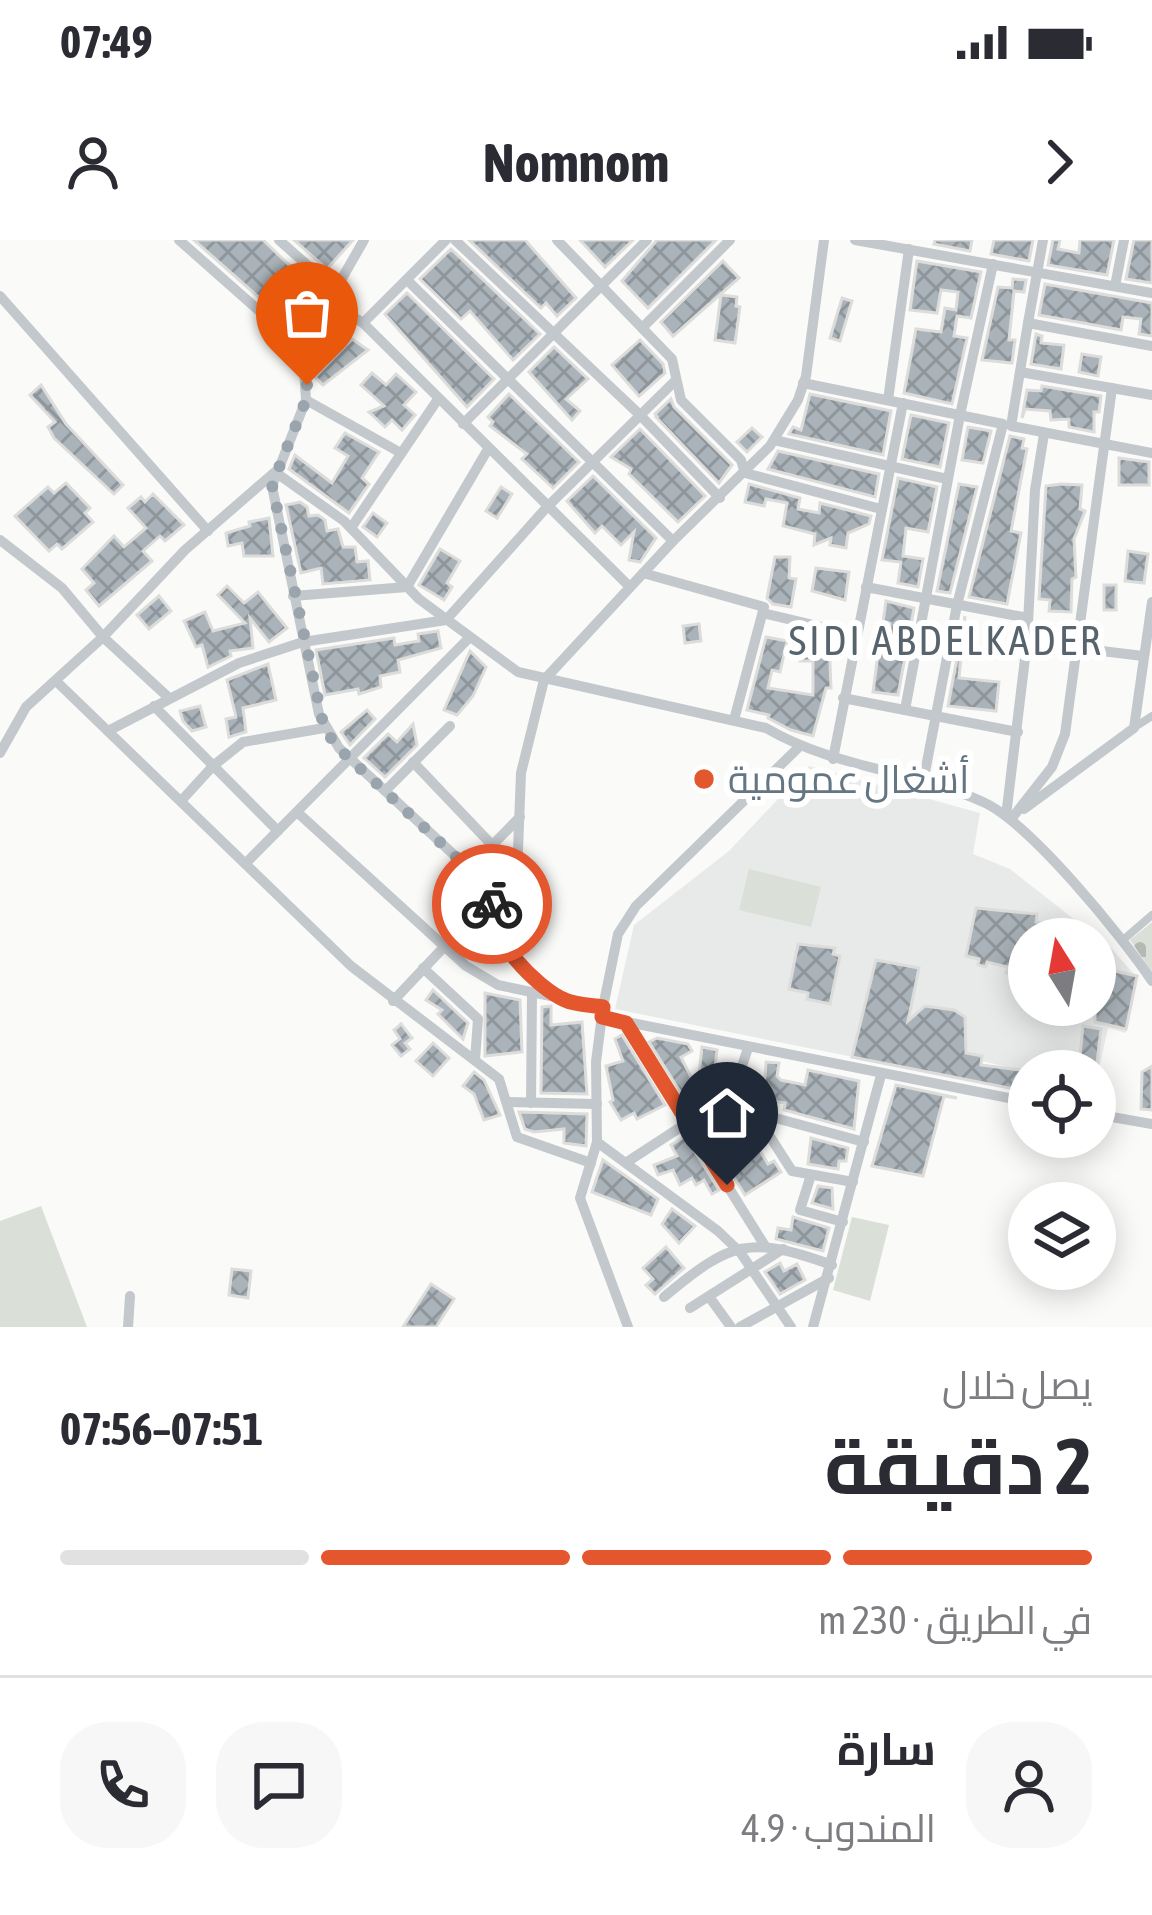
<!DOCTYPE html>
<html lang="ar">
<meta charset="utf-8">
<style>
:root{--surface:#fff;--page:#f7f7f7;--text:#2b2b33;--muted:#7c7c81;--line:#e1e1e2;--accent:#e4572e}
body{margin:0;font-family:"Asap Condensed",Cairo,sans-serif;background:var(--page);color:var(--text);direction:rtl;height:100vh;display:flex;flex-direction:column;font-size:45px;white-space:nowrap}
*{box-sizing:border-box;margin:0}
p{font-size:39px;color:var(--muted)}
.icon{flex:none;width:66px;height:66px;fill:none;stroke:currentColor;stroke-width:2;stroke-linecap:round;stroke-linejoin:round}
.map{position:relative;height:1087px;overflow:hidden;direction:ltr}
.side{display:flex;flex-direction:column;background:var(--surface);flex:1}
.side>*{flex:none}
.needle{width:78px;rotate:349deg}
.fabs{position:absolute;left:1008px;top:678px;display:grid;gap:24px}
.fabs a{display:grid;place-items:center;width:108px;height:108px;border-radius:50%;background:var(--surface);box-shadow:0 6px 30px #0003;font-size:60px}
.pin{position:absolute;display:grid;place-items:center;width:102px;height:102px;color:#fff;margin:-123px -51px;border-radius:50% 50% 50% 0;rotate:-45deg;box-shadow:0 0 12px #0007}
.pin .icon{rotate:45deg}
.courier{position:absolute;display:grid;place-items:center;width:120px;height:120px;margin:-60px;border:9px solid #e4572e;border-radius:50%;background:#fff;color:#222;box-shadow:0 3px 15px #0007}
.summary em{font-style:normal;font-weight:700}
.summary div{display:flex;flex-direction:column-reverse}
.summary{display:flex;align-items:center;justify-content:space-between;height:204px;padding:0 60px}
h1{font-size:78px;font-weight:700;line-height:90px}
.bar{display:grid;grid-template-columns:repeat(4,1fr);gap:18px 12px;align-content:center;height:144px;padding:0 60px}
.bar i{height:15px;border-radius:9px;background:var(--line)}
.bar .active{background:var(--accent)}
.bar p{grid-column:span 4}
.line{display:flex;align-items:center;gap:30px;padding:0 60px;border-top:3px solid var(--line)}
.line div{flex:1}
.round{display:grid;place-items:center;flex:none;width:126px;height:126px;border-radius:48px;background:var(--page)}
.status{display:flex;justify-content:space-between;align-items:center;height:84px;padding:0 60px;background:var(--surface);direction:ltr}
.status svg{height:33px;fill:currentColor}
header{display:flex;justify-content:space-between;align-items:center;height:156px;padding:0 60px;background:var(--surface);font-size:54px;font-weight:700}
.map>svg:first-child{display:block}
.built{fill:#e8e9e9;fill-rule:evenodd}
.cemetery{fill:url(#cemetery-stones)}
.pitch{fill:#dadfd7}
.building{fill:url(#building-cross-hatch);stroke:#dcdcda;stroke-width:3}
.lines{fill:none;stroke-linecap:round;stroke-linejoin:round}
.pedestrian{stroke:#c3c8cc;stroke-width:8}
.minor{stroke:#c3c8cc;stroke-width:10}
.done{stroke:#99a4ac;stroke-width:12;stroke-dasharray:0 21.6}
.route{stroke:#e4572e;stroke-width:15}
.poi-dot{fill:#e4572e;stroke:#fff;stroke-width:4.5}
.labels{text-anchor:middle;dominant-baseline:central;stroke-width:12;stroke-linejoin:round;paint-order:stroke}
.poi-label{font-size:39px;fill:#657683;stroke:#fff;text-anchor:start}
.neighbourhood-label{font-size:42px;letter-spacing:3px;fill:#57646e;stroke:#fff}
</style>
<div class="status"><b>07:49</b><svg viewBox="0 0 49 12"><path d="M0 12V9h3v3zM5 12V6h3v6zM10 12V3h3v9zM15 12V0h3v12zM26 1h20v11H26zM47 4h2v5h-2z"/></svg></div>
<header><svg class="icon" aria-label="forward" viewBox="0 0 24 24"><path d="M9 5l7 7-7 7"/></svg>Nomnom<svg class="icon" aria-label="person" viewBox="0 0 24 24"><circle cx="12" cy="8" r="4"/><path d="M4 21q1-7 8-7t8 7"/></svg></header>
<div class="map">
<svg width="1152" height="1087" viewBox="0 0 1152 1087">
<defs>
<pattern id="cemetery-stones" width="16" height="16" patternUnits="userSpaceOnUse" patternTransform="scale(3)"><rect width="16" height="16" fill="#dadfd7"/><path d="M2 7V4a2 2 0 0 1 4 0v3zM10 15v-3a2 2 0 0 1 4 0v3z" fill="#b4b9b4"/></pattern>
<pattern id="building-cross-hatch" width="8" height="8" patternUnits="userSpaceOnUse" patternTransform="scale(3)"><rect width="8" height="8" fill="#aab3b9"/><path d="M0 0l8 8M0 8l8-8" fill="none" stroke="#8e969c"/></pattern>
</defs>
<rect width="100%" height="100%" fill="#fafaf8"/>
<path class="built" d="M809,526L980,573L973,614L1010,629L1112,709L1137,738L1126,793L1108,788L1095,847V831L1029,832L918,806L853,817L615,769L634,685L729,611ZM1029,699H1095V765H1029Z"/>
<polygon class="cemetery" points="1152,682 1152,732 1130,700"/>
<g class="pitch">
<polygon points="749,629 821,647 811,687 739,670"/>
<polygon points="41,966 87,1087 0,1087 0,981"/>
<polygon points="852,977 889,985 870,1061 833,1050"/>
</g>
<g class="building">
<polygon points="194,0 263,0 311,46 281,77"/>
<polygon points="294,0 353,0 327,29"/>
<polygon points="469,0 525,0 576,58 557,76 546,63 541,68"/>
<polygon points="580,0 633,0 605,27"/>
<polygon points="657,0 716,0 648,68 622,41"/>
<polygon points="935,0 972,0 970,11 934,4"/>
<polygon points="994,0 1033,0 1029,21 991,14"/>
<polygon points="1053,0 1060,0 1058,9 1079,13 1080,0 1114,0 1107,35 1048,25"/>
<polygon points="1134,0 1152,0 1152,43 1126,39"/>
<polygon points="451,9 540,94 513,120 470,71 461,79 420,39"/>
<polygon points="723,21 739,38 673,96 661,82"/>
<polygon points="917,21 981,32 971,78 957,76 954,96 967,98 952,164 904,153 916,89 941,92 945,68 956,70 958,52 941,50 937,73 910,70"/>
<polygon points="1013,39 1026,40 1024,52 1014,51 1009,100 1015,100 1012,123 982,120 998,47 1012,48"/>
<polygon points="1045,44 1152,63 1152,96 1139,94 1141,79 1123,77 1121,90 1039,75"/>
<polygon points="407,53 494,139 467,167 385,74"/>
<polygon points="721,55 737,57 736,66 740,67 735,103 715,100"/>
<polygon points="842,58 852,61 840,101 830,98"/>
<polygon points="327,77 338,91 319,106 308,92"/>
<polygon points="1036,94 1042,96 1041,103 1064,105 1061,129 1031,124"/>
<polygon points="352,99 368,110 323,145 315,137"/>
<polygon points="640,100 663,124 665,133 639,156 612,125"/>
<polygon points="554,107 588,139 566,159 580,171 572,180 529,132"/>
<polygon points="1082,114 1101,117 1098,136 1079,132"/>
<polygon points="372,133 386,145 396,134 416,152 404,165 415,175 402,190 392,180 385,187 369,172 384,166 361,145"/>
<polygon points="41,145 66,184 123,245 114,254 54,198 48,187 55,182 30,155"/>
<polygon points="1042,146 1101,156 1099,172 1094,172 1094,192 1069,187 1069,179 1051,180 1050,171 1025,169 1022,178 1027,150 1041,151"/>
<polygon points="509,154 579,222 553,248 522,219 527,214 490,186 493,182 488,177"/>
<polygon points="810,154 891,171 883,215 789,194 793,187 801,190"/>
<polygon points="671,159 674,167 732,225 719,243 655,176 658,178 655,174"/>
<polygon points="911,175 949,183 940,227 902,219"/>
<polygon points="968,187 991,191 983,223 962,220"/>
<polygon points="752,188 762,197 747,212 737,202"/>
<polygon points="640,189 705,256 678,282 629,234 631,229 611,217"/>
<polygon points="345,193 379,212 362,238 369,244 349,273 289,229 295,215 332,243 348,216 335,208"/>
<polygon points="1010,196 1024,199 1022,208 1027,209 1011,291 1021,293 1007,364 969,357"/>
<polygon points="778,211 879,234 875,257 768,229"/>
<polygon points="1119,218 1149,222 1149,245 1119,245"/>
<polygon points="593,236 656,298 640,322 629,320 634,292 621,305 602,286 595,293 567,261"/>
<polygon points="898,238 937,247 928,292 906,288 903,316 923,319 918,347 898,343 901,322 882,320"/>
<polygon points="66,243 90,268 85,273 93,282 62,309 57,304 49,311 15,276 48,247 54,253"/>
<polygon points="749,244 800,258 798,269 819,273 820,263 871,276 869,284 848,293 846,308 830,305 831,298 814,305 815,294 783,286 787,263 766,259 764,266 745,262"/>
<polygon points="959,244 977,247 950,353 937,351"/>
<polygon points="1061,244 1082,245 1080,269 1085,271 1074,299 1076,337 1072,339 1071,372 1049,371 1050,360 1039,359 1046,246"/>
<polygon points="501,247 512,254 497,278 486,271"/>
<polygon points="153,254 184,285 165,301 160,296 143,311 152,321 99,366 86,350 94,343 82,329 114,296 124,307 146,288 128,268 141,257 145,262"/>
<polygon points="300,262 307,267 309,276 318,275 325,280 327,291 338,289 343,307 355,307 357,322 368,321 370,340 323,344 321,328 301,333 286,265"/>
<polygon points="373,273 387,283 377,297 363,287"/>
<polygon points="269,278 273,316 244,316 242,303 228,306 226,293 250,286 249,282"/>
<polygon points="440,309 460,321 447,343 452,347 444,360 419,345"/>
<polygon points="1128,311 1148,314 1144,343 1125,341"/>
<polygon points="775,317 790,317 789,338 796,339 791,367 773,364 767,358"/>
<polygon points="816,328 849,332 845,360 812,351"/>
<rect x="1104" y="345" width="12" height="25"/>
<polygon points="227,346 244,363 258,352 287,388 269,402 250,378 253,408 230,411 231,416 208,427 202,405 196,407 184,381 205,372 213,391 245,383 218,355"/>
<polygon points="159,356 171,371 149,389 137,375"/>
<polygon points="886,361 914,368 898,455 873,452 881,392 890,392 890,383 883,382"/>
<polygon points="965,376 959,438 999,442 996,471 948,466"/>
<polygon points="699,384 701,401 685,403 683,386"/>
<polygon points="438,391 441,408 398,420 400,432 380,436 381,447 359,454 358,449 325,455 316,410 394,398 395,405 419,401 418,394"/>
<polygon points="814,395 829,399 831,448 826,448 813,496 791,490 768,478 769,475 747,470 766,397 787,401 780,432 772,430 768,448 813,455 813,421 800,421 800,404 814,404"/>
<polygon points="470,411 486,427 473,456 457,475 444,470"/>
<polygon points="268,424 276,460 243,468 246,492 229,497 226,479 236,477 227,440"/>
<polygon points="200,466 206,487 192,491 183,481 180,471"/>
<polygon points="367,470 375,479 350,505 341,492"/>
<polygon points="413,484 417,505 385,537 364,518 388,494 397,502"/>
<polygon points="976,668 1037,674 1036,682 1079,690 1077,699 1029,699 1023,737 1006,733 1008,727 987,722 986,727 978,725 979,719 966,716"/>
<polygon points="798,704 835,708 833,714 840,716 830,764 807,759 808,753 789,749"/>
<polygon points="1095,715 1106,717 1105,729 1137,736 1126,789 1095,782"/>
<polygon points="876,720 919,728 908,781 925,766 954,770 965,777 966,813 982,816 981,825 1029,831 1029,852 852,817"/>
<polygon points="433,750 468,783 463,799 438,774 442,770 426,760"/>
<polygon points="485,753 520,760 522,812 485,816"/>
<polygon points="551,766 551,785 582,782 587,854 541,853 542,767"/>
<polygon points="401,784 412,798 405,803 410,809 401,816 392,805 400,799 394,790"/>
<polygon points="1083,786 1101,789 1096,831 1060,831 1062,813 1080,815"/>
<polygon points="622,795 665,865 637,879 634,873 621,880 610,862 613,860 606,826 623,821 615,799"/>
<polygon points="657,798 688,804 692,811 681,817 700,855 700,863 691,869 649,802"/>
<polygon points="433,803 449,818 433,836 416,821"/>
<polygon points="702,807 717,810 715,828 731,826 726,843 698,843"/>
<polygon points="766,822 779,823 777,836 781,840 805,845 808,830 859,841 854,889 784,870 785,863 760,859 759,851 745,849 765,838"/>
<polygon points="1152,826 1152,870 1141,869 1142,832"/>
<polygon points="474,832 484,840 500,875 484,880 474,854 463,846"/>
<polygon points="896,845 957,858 944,856 923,936 872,926"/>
<polygon points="519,872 587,874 586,906 564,903 564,889 534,892 525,889"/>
<polygon points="755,891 764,905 759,909 768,924 774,921 781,932 745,955 715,907 727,900 731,906"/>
<polygon points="685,896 719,950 712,954 704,940 696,945 692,938 680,945 673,930 658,935 654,925 677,916 671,905"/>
<polygon points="811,898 848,908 846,921 839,921 838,929 808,924"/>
<polygon points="603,920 658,959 651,975 592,952"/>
<polygon points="818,946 832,948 833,969 812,963"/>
<polygon points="672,969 695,986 679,1003 662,984"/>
<polygon points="793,977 829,988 823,1011 776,999 778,988 791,990"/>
<polygon points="666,1007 684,1028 655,1054 646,1045 653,1039 643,1028"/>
<polygon points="780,1023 784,1031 797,1024 805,1040 780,1054 765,1032"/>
<polygon points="232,1029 251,1031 248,1058 229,1055"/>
<polygon points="431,1044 454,1059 436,1087 403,1087"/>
</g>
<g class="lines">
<g class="pedestrian">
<polyline points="1135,487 1152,476"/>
<polyline points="1123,700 1152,675"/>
</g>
<g class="minor">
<polyline points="179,0 290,98"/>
<polyline points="279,0 334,49"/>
<polyline points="455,0 640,175 720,258"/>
<polyline points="557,0 672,119 681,160 741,220 745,233 881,269"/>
<polyline points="855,0 1152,53"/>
<polyline points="1043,0 1028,83 1152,106"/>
<polyline points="407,40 673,301"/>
<polyline points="1115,46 1124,0"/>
<polyline points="333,54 364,0"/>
<polyline points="0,56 208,291"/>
<polyline points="363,83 446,0"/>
<polyline points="1028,83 1011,186 1152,213"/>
<polyline points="642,88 730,0"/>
<polyline points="1020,132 1152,155"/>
<polyline points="803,143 1003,184 957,365 923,543"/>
<polyline points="306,160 401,213"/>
<polyline points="888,160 909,9"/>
<polyline points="463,184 647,0"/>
<polyline points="774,200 947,239"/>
<polyline points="351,288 438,159"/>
<polyline points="0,300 62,348 103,397 169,458"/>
<polyline points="643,333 764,367 734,480"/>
<polyline points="866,347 1028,378"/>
<polyline points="293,356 407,347 488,209"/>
<polyline points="763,373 856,395"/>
<polyline points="1027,402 1143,416"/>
<polyline points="56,441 351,726 499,839 517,897 591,923"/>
<polyline points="843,458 1018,492"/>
<polyline points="154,466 278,591"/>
<polyline points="905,470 960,175 993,24"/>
<polyline points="108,491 239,423 303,402 446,380 547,267 675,141"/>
<path d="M0,513L26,467L103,397L185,310L275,232L344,281L419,359L518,432L766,488C834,528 912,530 983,562C1029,582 1122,696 1152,741"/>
<polyline points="833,519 903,163"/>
<polyline points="413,522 492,605"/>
<polyline points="385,551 450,486"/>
<polyline points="181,561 213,526 243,502 324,488"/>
<polyline points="1024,569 1134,488 1152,362"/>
<polyline points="297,572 466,726 498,745 603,767"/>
<polyline points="1006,576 1027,402 1035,250 1044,194"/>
<polyline points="1012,578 1052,527 1065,494 1112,148"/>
<polyline points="246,623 468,399"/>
<polyline points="469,629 520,577"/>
<polyline points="423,728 478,779 475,820"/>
<polyline points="393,761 495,653 339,508 319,474 272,246 306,160 304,129 290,98 290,88 311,67 331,63 363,83 630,347"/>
<polyline points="564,761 522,726 495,693 490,674 495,653 512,628 518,610 521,533 544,440 673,301 770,206 798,160 806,136 824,0"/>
<polyline points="602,777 1029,862"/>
<polyline points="626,783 765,1006"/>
<polyline points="733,853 768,876 864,902"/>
<polyline points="508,862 597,864"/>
<polyline points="531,863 532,753"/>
<polyline points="753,870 792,931 853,942"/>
<polyline points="1095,874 1152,884"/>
<polyline points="597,902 718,991 740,1012 791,1087"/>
<polyline points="627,922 733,853 748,808"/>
<polyline points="811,935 800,970 843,982"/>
<path d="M664,1057C731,1001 749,995 832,1025"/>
<polyline points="710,1058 731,1087"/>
<polyline points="690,1068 783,1009"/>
<polyline points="128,1087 130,1056"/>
<polyline points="628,1087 580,958 597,902 596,822 603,767 618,694 636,666 799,507"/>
<polyline points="740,1087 829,1038"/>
<polyline points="813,1087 881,835"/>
</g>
</g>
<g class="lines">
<polyline class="done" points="307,145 306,160 272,245 324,488 338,508 495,653 492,664"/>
<path class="route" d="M492,664C486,696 537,748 565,760C575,765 592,765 603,767L602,777L626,783L727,945"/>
</g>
<circle class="poi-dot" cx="704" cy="539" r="12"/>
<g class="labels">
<g class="poi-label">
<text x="728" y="539">أشغال عمومية</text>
</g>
<g class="neighbourhood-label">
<text x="946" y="400">SIDI ABDELKADER</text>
</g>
</g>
</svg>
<div class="fabs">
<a><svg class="needle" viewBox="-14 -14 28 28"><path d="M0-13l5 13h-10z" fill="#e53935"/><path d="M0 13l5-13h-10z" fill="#7c7c81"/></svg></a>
<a><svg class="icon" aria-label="locate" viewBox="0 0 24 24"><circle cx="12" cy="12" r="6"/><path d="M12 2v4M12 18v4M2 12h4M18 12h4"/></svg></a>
<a><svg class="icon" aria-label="layers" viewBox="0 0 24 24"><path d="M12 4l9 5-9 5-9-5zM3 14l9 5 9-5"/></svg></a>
</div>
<div class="pin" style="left:307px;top:145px;background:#ea580c"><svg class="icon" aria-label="bag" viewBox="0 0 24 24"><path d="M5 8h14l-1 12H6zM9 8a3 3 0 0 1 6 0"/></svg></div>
<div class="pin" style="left:727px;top:945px;background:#1f2937"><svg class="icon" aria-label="home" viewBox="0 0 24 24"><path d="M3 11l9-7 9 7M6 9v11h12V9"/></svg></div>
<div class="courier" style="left:492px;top:664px"><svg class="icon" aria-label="bike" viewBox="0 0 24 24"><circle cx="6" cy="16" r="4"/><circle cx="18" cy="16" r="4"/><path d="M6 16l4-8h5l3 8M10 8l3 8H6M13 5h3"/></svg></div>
</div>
<section class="side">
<div class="summary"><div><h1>2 دقيقة</h1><p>يصل خلال</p></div><em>07:51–07:56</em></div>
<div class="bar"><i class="active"></i><i class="active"></i><i class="active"></i><i></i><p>في الطريق · 230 m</p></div>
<div class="line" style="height:216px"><a class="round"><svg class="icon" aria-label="person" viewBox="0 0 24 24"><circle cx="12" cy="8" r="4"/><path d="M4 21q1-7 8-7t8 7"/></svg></a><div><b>سارة</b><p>المندوب · 4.9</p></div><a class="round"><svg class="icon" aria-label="chat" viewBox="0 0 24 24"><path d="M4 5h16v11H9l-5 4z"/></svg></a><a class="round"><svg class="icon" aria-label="phone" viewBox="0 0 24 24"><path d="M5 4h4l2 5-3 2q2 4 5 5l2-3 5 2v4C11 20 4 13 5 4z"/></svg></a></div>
</section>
